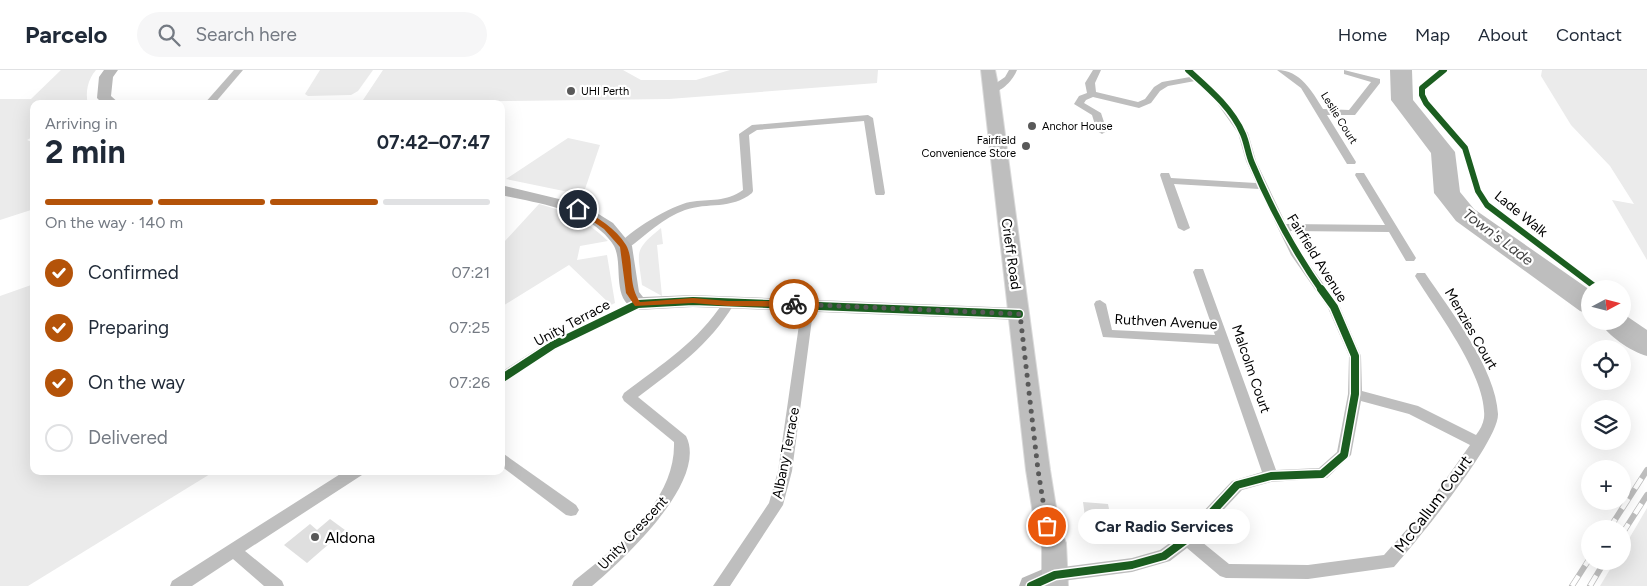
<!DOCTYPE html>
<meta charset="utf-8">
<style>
:root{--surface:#fff;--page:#f6f6f7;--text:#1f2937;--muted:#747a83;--line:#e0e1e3;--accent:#b45309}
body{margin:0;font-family:Figtree,sans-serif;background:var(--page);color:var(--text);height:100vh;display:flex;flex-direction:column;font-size:19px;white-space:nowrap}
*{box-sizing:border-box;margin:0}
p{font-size:16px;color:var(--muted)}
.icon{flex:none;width:28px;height:28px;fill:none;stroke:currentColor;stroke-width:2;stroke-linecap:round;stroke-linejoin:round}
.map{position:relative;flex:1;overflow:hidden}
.drawer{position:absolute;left:30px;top:30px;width:475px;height:375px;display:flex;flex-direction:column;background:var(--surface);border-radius:10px;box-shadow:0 5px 20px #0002}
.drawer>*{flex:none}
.needle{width:32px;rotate:83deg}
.controls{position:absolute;left:1581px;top:210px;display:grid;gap:10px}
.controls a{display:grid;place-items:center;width:50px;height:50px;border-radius:50%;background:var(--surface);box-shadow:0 5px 20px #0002;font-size:25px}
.pin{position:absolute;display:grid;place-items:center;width:42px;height:42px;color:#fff;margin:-21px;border:2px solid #fff;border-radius:50%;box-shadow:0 1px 5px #0007}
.courier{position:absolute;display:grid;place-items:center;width:50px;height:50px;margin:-25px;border:4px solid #b45309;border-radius:50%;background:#fff;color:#222;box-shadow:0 1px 6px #0007}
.bubble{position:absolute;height:35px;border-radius:18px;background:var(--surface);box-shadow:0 5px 20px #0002;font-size:16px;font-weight:700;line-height:35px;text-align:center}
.headline em{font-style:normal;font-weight:700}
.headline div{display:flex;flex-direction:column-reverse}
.headline{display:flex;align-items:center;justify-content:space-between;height:85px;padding:0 15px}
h1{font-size:32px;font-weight:700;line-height:38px}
.bar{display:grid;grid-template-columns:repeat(4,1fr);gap:8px 5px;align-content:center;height:60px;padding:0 15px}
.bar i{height:6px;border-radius:4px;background:var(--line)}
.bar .selected{background:var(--accent)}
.bar p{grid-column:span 4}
ol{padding:0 15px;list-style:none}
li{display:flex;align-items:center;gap:15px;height:55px}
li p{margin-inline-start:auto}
li .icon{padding:5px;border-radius:50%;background:var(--accent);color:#fff;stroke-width:4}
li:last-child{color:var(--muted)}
li i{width:28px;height:28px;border:2px solid var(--line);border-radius:50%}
header{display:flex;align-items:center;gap:30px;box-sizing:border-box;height:70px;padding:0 25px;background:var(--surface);border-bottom:1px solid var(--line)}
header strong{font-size:24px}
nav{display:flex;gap:28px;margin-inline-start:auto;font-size:18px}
.search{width:350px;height:45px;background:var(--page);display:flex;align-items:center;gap:12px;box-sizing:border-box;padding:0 18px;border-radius:28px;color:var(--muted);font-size:19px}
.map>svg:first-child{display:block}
.green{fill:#ebebeb}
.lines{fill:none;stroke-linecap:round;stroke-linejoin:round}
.river{fill:#bebebe;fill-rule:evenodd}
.building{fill:#dfdfdf}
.primary-casing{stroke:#dbdbdb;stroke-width:2}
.street{fill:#bebebe;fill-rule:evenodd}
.secondary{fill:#b8b8b8;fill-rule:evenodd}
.primary{fill:#bebebe;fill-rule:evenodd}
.rail-casing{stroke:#bebebe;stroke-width:6}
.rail{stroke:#fff;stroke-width:4.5;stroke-dasharray:12;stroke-linecap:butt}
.cycleway-far1-casing{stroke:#fff;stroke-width:9}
.cycleway-casing{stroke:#fff;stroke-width:11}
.cycleway-far1{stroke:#1b5e20;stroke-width:6}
.cycleway{stroke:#1b5e20;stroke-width:8}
.route{fill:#b45309}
.done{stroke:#595959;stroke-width:5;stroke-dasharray:0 9}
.poi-dot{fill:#595959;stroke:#fff;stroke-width:2}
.labels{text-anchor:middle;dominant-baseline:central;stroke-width:4.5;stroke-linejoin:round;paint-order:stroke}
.far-poi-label{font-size:11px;fill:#000;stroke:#fff;text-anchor:start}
.far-street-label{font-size:11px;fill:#000;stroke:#fff}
.street-label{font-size:14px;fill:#000;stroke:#fff}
.water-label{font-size:15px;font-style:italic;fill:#434343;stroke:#fff}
.near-street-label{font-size:16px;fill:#000;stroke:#fff}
.near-poi-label{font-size:16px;fill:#000;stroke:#fff;text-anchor:start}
</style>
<header>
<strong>Parcelo</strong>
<div class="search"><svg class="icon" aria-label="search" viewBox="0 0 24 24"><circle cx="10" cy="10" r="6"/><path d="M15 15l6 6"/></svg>Search here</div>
<nav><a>Home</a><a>Map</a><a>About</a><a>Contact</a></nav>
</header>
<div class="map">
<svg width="1647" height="516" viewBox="0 0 1647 516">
<rect width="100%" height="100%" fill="#fff"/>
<g class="green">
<path d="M61,0H96C88,9 85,22 88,34H34V66L27,70L34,73V139L0,150V29H31Z"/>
<polygon points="320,0 373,0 358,21 351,25 308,26 305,24"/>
<polygon points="383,0 623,0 641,10 696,10 730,0 878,0 877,13 669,29 361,33"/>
<polygon points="1542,0 1647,0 1647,190 1612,130 1634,134 1610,96 1571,55 1541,6"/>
<polygon points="568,68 600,75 583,125 506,109"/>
<path d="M539,134C568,142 586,150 608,171L580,176L577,190L607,185L615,233L611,235L569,195L501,237V171H505Z"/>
<path d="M661,158L663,174L657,175L662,226L642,215C638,181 633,181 661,158Z"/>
<polygon points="34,214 34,401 215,401 28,516 0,516 0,226"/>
<polygon points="1647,438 1647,516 1600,516 1615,491 1622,491 1623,479"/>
</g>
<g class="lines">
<g class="river">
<polygon points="1390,0 1412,0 1413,30 1455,82 1460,122 1474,139 1590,220 1590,244 1580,241 1456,151 1438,128 1434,123 1431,83 1391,30"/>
<path d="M1622,243L1647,260V286C1630,281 1608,266 1599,251H1622Z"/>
</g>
</g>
<g class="building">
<polygon points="1083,432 1108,434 1109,439 1119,439 1122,456 1086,454"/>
<polygon points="330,449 345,460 307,493 284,475 310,454 317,460"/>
</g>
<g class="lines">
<g class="primary-casing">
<polygon id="primary" points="981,0 995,0 999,20 1050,400 1059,456 1066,473 1068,516 1042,516 1042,473 1035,456 1026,400"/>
</g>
<g class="street">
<polygon points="234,0 243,0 214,34 204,34"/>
<path d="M1009,0H1017C1013,10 1001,24 989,22V18L1005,7Z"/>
<path d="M1093,0H1101L1095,13L1096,22L1138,32L1145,29L1154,17L1162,12L1190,7L1184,0H1193L1218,22L1248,63L1256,91L1286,154L1385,155L1355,105L1356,103H1364L1416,188L1414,191H1406L1389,162L1290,161L1302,184L1340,237L1361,286L1362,321L1418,336L1476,365C1480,360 1483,354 1484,348C1488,308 1436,240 1415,206L1417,203H1425C1450,240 1496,299 1498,344C1499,372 1415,473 1394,497L1308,509L1226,508L1220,506L1187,478L1170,491L1132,502L1055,512L1049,510L1047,505L1049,500L1055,498L1132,488L1160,480L1182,464L1232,411L1262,402L1218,274L1103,267L1094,234L1096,231L1100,230L1106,234L1112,260L1215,265L1193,202L1195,199H1203L1276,400L1319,398L1337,382L1348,324L1349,286L1328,238L1291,185L1259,119L1174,114L1190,158L1184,161L1178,158L1160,105L1161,103H1169L1171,108L1256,113L1246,91L1238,63L1212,26L1195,11L1168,16L1160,21L1151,33L1139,38L1093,27L1086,30L1084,33L1101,43L1107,61L1102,64L1097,61L1092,45L1074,34L1079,26L1087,23L1085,13ZM1361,331L1409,344L1470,375L1424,440L1384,485L1308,495L1229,494L1197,468L1242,420L1271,412L1327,408L1351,385Z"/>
<path d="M1277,0C1300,0 1312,21 1323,39L1349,40L1371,12L1344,4V0L1380,9V13L1355,45H1327L1356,92L1355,94H1347L1301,18Z"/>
<path d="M868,45L873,48L885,123L884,125H876L875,123L864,51L757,60L749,65L753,121L752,123C731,140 708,132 685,140C664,147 645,166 627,179L623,180L617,176C629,161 672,135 690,132C709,129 727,132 743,120L739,64L752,55Z"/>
<polygon points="638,230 642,231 644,234 642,237 558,278 501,314 501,302 548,272"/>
<path d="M728,230L734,234C709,276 676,298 638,327L686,366C709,411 622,491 592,516H572L574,511C616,477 676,432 674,372L624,331L622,327L624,323C662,294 698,272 724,231Z"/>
<polygon points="808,230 814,234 792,401 783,435 730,516 713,516 769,433 778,401 802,234"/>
<polygon points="501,382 576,435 579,440 576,445 571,446 566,445 501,396"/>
<polygon points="345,401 364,401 362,405 245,481 282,511 284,516 264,516 233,489 192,516 170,516 172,511"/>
</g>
<g class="secondary">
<polygon points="104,0 118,0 113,7 111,26 120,34 103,34 97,28 99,7"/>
<path d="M501,115L584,135L613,153L632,176L639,222L643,227L693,225L1019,238L1026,239L1028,244L1026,249L1019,250L693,237L638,240C610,232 624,195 614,176C611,171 606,165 601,161C575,137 534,133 501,125Z"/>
<polygon points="1055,494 1063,497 1067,505 1063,513 1056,516 1019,516 1022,508"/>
</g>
<use href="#primary" class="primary"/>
<g class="rail-casing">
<g id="rail">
<polyline points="1609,459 1647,400"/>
<polyline points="1622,464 1647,425"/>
<polyline points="1572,516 1590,488"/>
<polyline points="1590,516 1605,491"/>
</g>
</g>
<use href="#rail" class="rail"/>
<g class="cycleway-far1-casing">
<g id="cycleway-far1">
<path d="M1188,0C1208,18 1232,38 1243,64C1247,73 1248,84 1252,93C1271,138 1294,181 1322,221"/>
<polyline points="1444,0 1422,18 1422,25 1426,33 1465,78 1478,121 1487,135 1598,219"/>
</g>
</g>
<g class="cycleway-casing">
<g id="cycleway">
<polyline points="501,309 553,275 638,234 693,231 1019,244"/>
<polyline points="1031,516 1055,505 1132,495 1164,486 1187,469 1237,415 1271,406 1322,404 1344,385 1355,324 1355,286 1334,237 1321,219"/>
</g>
</g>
<use href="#cycleway-far1" class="cycleway-far1"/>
<use href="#cycleway" class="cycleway"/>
</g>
<path class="route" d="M576,137H581C597,148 616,158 626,175C635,191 627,213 640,232L693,228L728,231H794L798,234L794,237L728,236L693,233L635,236L626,223L620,177L604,159L576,140Z"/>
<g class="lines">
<polyline class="done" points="794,234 1020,244 1038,400 1047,456"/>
</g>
<g class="poi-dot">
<circle cx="571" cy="21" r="5"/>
<circle cx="1032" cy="56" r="5"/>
<circle cx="1026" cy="76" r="5"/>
<circle cx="315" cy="467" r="5"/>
</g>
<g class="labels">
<g class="far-poi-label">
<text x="581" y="21">UHI Perth</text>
<text x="1042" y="56">Anchor House</text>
<text x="1016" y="70" text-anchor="end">Fairfield<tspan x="1016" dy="13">Convenience Store</tspan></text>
</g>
<g class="far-street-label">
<text transform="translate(1339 48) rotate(58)">Leslie Court</text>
</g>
<g class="street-label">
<text transform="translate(1521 144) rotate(39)">Lade Walk</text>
<text transform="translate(1011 184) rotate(82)">Crieff Road</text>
<text transform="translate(1317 188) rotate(58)">Fairfield Avenue</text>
<text transform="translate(1166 252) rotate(3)">Ruthven Avenue</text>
<text transform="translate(572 253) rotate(-28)">Unity Terrace</text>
<text transform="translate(1471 259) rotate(60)">Menzies Court</text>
<text transform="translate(1251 299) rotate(71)">Malcolm Court</text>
<text transform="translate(786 383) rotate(-79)">Albany Terrace</text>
<text transform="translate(633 463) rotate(-47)">Unity Crescent</text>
</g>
<g class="water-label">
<text transform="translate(1498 167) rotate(37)">Town's Lade</text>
</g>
<g class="near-street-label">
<text transform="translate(1433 434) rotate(-53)">McCallum Court</text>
</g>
<g class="near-poi-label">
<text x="325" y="467">Aldona</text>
</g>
</g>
</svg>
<div class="controls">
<a><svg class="needle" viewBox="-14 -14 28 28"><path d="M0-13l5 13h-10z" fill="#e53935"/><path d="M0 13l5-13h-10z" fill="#747a83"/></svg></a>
<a><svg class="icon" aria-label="locate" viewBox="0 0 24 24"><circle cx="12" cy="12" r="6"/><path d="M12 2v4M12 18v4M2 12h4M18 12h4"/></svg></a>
<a><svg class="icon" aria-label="layers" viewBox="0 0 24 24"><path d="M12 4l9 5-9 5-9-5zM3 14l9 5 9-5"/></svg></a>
<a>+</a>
<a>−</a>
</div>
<div class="pin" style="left:1047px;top:456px;background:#ea580c"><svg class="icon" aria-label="bag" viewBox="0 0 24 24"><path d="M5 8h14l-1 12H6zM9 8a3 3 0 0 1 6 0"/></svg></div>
<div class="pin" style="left:578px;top:139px;background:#1f2937"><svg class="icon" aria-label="home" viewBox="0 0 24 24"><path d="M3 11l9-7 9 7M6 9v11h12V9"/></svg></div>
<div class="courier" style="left:794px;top:234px"><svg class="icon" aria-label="bike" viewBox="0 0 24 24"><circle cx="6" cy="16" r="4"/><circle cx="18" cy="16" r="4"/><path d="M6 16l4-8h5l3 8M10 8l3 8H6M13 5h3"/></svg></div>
<div class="bubble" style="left:1078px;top:439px;width:172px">Car Radio Services</div>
<section class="drawer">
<div class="headline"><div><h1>2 min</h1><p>Arriving in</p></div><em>07:42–07:47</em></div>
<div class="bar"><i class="selected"></i><i class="selected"></i><i class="selected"></i><i></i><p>On the way · 140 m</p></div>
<ol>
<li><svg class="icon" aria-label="check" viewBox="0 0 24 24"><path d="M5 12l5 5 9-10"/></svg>Confirmed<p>07:21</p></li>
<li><svg class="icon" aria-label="check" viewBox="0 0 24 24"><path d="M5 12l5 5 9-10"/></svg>Preparing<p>07:25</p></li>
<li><svg class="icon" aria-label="check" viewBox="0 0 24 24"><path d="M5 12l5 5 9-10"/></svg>On the way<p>07:26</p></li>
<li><i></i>Delivered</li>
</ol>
</section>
</div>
